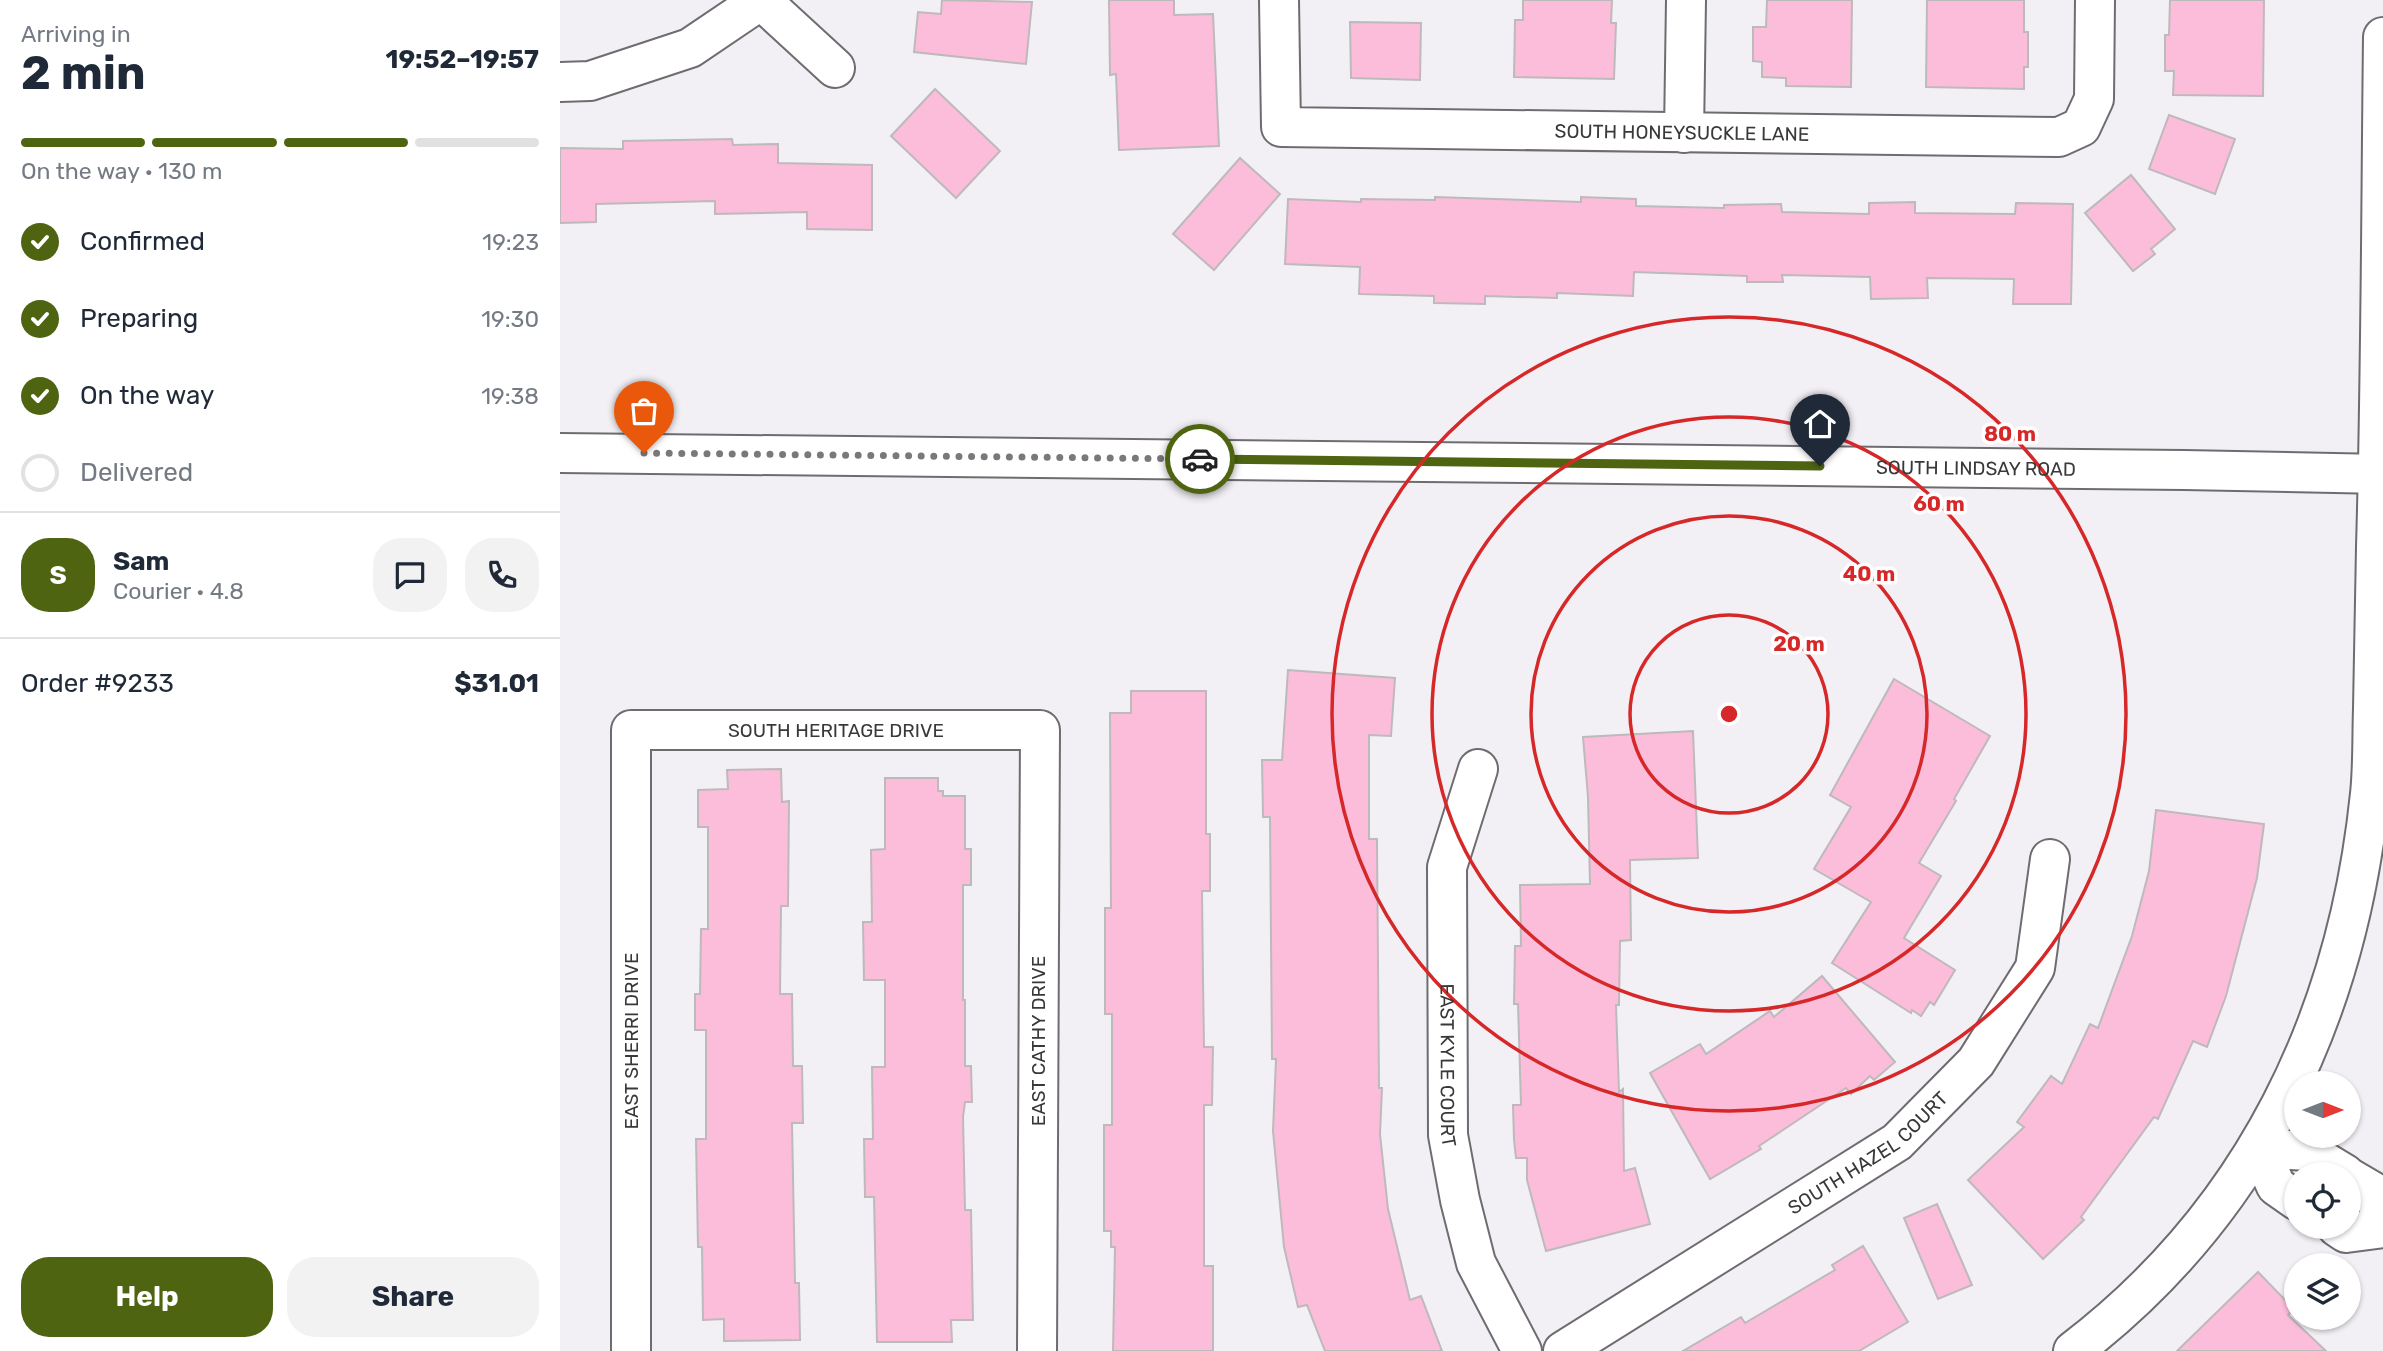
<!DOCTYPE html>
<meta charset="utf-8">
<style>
:root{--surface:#fff;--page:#f2f2f3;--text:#1f2937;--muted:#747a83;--line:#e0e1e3;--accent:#4e6411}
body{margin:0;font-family:Rubik,sans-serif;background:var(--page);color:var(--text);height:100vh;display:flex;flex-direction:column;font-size:26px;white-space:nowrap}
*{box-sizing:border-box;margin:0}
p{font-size:23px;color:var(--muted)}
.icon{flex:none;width:38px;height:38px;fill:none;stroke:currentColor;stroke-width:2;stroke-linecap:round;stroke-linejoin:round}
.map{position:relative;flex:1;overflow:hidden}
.sheet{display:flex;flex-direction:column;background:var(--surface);width:560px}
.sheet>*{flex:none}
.needle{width:46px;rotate:90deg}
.tools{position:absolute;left:1724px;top:1071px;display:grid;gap:14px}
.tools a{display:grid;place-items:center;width:77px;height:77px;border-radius:50%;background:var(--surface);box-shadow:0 2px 5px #0004;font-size:35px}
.pin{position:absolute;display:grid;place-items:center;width:60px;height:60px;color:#fff;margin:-72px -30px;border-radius:50% 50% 50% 0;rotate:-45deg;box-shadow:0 0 7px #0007}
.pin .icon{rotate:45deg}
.courier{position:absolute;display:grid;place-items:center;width:70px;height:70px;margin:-35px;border:5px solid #4e6411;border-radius:50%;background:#fff;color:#222;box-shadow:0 2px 9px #0007}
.headline em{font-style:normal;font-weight:700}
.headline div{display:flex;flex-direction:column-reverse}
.headline{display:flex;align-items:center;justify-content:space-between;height:119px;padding:0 21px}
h1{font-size:46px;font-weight:700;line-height:52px}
.bar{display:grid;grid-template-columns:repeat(4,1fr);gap:10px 7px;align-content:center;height:84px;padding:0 21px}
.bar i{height:9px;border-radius:5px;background:var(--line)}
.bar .on{background:var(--accent)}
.bar p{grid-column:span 4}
.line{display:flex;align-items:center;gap:18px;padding:0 21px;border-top:2px solid var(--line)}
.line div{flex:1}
.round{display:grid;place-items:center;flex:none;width:74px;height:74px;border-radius:28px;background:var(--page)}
ol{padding:0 21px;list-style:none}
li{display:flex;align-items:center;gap:21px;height:77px}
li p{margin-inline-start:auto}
li .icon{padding:7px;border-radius:50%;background:var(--accent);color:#fff;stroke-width:4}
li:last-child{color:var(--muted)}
li i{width:38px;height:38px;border:4px solid var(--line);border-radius:50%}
.action{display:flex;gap:14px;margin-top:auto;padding:14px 21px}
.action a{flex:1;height:80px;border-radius:28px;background:var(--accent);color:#fff;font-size:28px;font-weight:700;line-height:80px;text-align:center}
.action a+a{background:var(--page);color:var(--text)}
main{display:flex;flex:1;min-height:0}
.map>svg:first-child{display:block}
.building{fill:#fbbdda;stroke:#beb9bb;stroke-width:2}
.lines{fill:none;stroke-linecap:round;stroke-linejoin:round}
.street-casing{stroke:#6e6c70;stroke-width:42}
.secondary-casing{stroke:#6e6c70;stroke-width:42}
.street{stroke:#fff;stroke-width:38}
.secondary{stroke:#fff;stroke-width:38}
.done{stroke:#7a787b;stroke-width:7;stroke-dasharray:0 12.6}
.route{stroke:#4e6411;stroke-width:9}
.ring{fill:none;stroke:#d62828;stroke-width:3.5}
.labels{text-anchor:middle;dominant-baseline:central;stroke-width:7;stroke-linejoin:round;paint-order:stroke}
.street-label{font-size:19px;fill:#39383a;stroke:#fff}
.centre{fill:#d62828;stroke:#fff;stroke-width:3.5}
.ring-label{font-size:21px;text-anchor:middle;font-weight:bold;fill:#d62828;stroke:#fff;stroke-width:7;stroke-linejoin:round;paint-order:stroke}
</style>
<main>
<section class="sheet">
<div class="headline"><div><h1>2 min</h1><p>Arriving in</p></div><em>19:52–19:57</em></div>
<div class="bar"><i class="on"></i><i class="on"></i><i class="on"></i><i></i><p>On the way · 130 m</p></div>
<ol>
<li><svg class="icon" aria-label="check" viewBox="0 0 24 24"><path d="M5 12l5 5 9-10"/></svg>Confirmed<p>19:23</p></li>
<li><svg class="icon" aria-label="check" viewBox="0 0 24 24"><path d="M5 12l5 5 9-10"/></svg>Preparing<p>19:30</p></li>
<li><svg class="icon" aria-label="check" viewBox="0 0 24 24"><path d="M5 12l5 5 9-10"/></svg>On the way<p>19:38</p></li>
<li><i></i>Delivered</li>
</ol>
<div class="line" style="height:126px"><b class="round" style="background:var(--accent);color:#fff">S</b><div><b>Sam</b><p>Courier · 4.8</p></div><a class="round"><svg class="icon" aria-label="chat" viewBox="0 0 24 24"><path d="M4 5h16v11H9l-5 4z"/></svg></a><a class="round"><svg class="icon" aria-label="phone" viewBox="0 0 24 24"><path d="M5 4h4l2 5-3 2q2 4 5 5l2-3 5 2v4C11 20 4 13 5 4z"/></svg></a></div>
<div class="line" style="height:91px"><div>Order #9233</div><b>$31.01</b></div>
<div class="action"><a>Help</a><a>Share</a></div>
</section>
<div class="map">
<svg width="1823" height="1351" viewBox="0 0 1823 1351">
<rect width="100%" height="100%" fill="#f3f0f5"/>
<g class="building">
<polygon points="382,0 472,2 466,64 354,52 358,12 381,14"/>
<polygon points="549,0 614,0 614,15 653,14 659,146 559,150 556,74 550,75"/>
<polygon points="963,0 1052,0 1051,23 1056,23 1054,79 954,77 955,20 963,20"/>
<polygon points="1207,0 1292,0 1291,87 1226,86 1226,78 1202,77 1202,62 1193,61 1193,27 1206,27"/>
<polygon points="1367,0 1464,0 1464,32 1468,32 1468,67 1464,67 1464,89 1366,87"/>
<polygon points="1610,0 1704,0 1703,96 1613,95 1614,71 1605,71 1605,35 1609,35"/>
<polygon points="790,22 861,23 860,80 791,78"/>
<polygon points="375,89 440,151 396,198 331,136"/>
<polygon points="1609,115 1675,139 1655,194 1589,169"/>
<polygon points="172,139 173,145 218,144 218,163 312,165 312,230 247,229 247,212 155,214 155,201 36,204 36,222 0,223 0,148 63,149 63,141"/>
<polygon points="680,158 720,194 654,270 613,234"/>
<polygon points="1571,175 1615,229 1591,249 1595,254 1573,271 1525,213"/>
<polygon points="875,197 1021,202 1021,197 1076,199 1076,206 1164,208 1164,205 1221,204 1222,212 1309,214 1309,203 1355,202 1355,213 1455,214 1456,203 1513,204 1511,304 1453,304 1454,279 1367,278 1368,298 1311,299 1310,277 1222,275 1223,282 1187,282 1187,276 1074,272 1073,296 997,293 997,298 925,296 925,304 874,303 874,296 799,294 800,267 725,264 728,199 801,202 801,199 875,200"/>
<polygon points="728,670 835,678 831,736 809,735 809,839 817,839 819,1088 822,1088 820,1134 828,1209 850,1300 861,1296 882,1351 765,1351 747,1305 738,1307 724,1247 713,1131 716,1059 712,1059 710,817 703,817 702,760 722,760"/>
<polygon points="1334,679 1430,736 1394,799 1396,801 1359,863 1381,876 1344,938 1395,970 1374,1005 1370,1002 1361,1016 1352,1010 1351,1013 1272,963 1311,902 1254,869 1291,807 1270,795"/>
<polygon points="571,691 646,691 646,834 650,834 650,891 642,891 643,979 644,1047 653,1047 652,1105 644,1105 644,1266 653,1266 653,1351 553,1351 555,1247 551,1247 551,1231 544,1231 544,1125 552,1125 552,1014 545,1014 545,908 551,908 550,713 571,713"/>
<polygon points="1133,731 1138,858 1070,860 1071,940 1060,941 1059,1005 1056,1005 1059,1092 1063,1089 1064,1171 1075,1168 1090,1224 986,1251 967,1180 967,1158 956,1158 954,1140 953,1105 961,1105 958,1004 954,1004 955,946 961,946 960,885 1030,884 1028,797 1023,737"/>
<polygon points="221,769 222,802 229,801 228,906 221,906 220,994 232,994 233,1066 242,1066 243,1123 232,1123 235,1283 239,1283 240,1340 164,1341 164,1319 143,1320 142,1247 138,1247 136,1139 146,1139 146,1030 135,1030 135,994 140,994 141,929 148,929 148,827 138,827 138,790 168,789 167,770"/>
<polygon points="325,778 378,778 378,791 383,791 383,796 405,796 405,849 411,849 411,885 403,885 403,1000 405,1000 405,1066 411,1066 412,1102 405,1102 403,1117 405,1210 411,1210 413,1320 391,1320 392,1342 317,1342 314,1197 305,1197 304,1139 313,1139 312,1067 325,1067 325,980 304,980 303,922 312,922 311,850 325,849"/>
<polygon points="1596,810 1704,824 1697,878 1666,996 1647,1047 1633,1041 1598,1119 1594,1117 1521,1217 1524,1220 1483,1259 1408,1180 1464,1127 1457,1122 1491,1076 1502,1084 1530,1024 1538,1028 1572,936 1589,871"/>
<polygon points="1262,976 1335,1062 1314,1080 1310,1076 1291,1094 1286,1088 1199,1146 1201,1149 1150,1179 1090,1073 1140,1044 1146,1054 1210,1011 1214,1017"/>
<polygon points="1377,1204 1412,1285 1378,1299 1344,1218"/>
<polygon points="1303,1246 1348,1322 1299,1351 1123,1351 1181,1317 1185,1323 1275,1270 1272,1265"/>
<polygon points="1698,1272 1734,1309 1728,1315 1766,1351 1617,1351"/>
</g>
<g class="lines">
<g class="street-casing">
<g id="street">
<polyline points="201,0 275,68"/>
<path id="s1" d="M719,0L721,127L1499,137L1521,127L1534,99L1535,0"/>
<polyline points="0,82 30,81 130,48 201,0"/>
<polyline points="1124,133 1126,0"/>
<path id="s2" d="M918,769L887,867L888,1135L900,1200L916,1263L962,1351"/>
<polyline points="1788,1177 1812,1191 1823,1218"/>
<polyline points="1736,1200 1716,1186 1699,1148 1747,1151 1785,1174"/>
<polyline points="1777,1227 1786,1233 1823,1228"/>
<path id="s3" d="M71,1351V730H480L477,1351"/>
<path id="s4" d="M1003,1351L1337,1142L1416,1062L1475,968L1490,859"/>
</g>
</g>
<g class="secondary-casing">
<g id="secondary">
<path id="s5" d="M0,453L1624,470L1823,474"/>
<path d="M1513,1351C1694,1213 1787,1018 1810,794C1813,766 1812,737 1813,709C1814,655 1815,601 1816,547C1821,377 1821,207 1823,37"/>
</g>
</g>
<use href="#street" class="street"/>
<use href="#secondary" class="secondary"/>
</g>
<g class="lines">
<polyline class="done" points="84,453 640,459"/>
<polyline class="route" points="640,459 1260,466"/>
</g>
<g class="ring">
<circle cx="1169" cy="714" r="99"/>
<circle cx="1169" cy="714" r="198"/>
<circle cx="1169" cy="714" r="297"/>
<circle cx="1169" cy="714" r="397"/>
</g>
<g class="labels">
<g class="street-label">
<text stroke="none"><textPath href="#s1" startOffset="528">SOUTH HONEYSUCKLE LANE</textPath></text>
<text stroke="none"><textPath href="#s5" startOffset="1416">SOUTH LINDSAY ROAD</textPath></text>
<text stroke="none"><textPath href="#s3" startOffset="826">SOUTH HERITAGE DRIVE</textPath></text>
<text transform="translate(71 1041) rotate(-90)">EAST SHERRI DRIVE</text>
<text transform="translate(478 1041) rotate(-90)">EAST CATHY DRIVE</text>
<text stroke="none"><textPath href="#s2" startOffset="301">EAST KYLE COURT</textPath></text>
<text stroke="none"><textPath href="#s4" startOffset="364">SOUTH HAZEL COURT</textPath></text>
</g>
</g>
<circle cx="1169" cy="714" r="10" class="centre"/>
<g class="ring-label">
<text x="1450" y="441">80 m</text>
<text x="1379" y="511">60 m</text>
<text x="1309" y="581">40 m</text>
<text x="1239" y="651">20 m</text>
</g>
</svg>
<div class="tools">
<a><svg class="needle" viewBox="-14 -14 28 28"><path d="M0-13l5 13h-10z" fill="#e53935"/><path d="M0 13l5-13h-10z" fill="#747a83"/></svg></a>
<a><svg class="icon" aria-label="locate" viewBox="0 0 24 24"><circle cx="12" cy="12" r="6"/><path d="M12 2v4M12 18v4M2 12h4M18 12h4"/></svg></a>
<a><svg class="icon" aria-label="layers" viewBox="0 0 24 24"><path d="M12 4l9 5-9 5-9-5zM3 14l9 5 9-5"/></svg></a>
</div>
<div class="pin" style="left:84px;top:453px;background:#ea580c"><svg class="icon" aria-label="bag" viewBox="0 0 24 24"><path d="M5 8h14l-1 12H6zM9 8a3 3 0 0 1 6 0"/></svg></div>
<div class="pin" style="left:1260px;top:466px;background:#1f2937"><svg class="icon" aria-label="home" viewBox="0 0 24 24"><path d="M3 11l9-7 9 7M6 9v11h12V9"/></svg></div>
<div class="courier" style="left:640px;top:459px"><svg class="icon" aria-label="car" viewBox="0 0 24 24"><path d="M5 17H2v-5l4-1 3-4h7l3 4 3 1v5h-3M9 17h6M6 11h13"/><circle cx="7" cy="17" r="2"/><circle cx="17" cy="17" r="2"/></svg></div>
</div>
</main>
